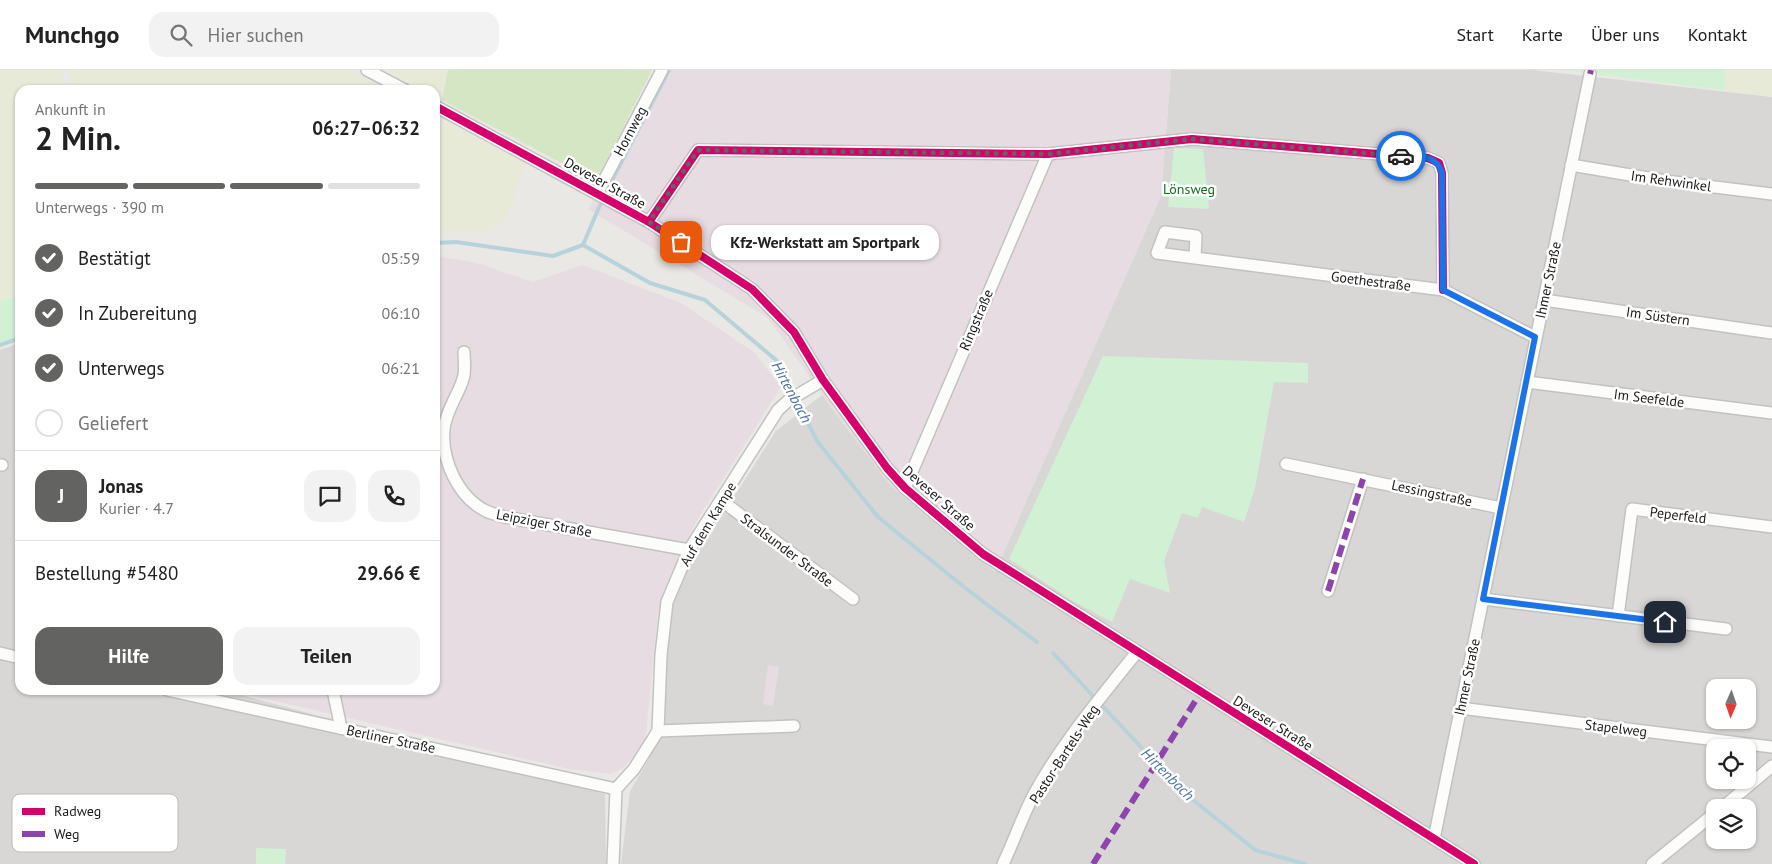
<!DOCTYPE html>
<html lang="de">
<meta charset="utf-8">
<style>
:root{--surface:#fff;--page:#f2f2f2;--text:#222;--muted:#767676;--line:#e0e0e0;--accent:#636361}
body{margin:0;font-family:"PT Sans",sans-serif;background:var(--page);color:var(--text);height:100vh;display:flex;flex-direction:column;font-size:19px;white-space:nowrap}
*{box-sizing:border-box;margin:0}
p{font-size:16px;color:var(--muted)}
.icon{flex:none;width:28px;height:28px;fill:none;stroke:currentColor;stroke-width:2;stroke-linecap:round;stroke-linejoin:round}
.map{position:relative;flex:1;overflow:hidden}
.drawer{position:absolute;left:15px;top:15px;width:425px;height:610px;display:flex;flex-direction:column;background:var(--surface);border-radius:15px;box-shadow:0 1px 4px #0004}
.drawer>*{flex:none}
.needle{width:32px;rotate:182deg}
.fabs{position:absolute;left:1706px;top:609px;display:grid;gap:10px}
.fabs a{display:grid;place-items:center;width:50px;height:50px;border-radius:10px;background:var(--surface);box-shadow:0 1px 4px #0004;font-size:25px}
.pin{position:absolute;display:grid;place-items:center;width:42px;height:42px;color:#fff;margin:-21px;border-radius:10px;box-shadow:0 2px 8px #0006}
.courier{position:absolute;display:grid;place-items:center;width:50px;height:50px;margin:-25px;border:4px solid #1a73e8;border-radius:50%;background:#fff;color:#222;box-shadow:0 1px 6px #0007}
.bubble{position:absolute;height:35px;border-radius:15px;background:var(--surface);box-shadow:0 1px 4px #0004;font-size:16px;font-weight:800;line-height:35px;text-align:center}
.summary em{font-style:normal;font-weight:800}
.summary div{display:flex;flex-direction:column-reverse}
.summary{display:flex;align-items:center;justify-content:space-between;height:85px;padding:0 20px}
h1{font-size:32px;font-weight:800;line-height:38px}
.bar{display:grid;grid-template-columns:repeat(4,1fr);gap:8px 5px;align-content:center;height:60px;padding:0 20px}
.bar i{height:6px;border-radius:4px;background:var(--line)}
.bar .on{background:var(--accent)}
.bar p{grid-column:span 4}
.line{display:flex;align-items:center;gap:12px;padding:0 20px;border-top:1px solid var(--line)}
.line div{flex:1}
.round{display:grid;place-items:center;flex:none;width:52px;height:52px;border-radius:15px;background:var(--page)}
ol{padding:0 20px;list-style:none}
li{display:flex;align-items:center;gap:15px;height:55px}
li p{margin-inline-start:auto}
li .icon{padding:5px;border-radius:50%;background:var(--accent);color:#fff;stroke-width:4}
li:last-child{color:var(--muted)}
li i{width:28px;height:28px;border:2px solid var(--line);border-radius:50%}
.action{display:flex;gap:10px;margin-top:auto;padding:10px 20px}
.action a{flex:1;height:58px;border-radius:15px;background:var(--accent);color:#fff;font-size:20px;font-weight:800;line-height:58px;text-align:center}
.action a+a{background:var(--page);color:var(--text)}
header{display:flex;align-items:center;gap:30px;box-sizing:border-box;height:70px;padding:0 25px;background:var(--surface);border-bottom:1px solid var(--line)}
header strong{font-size:24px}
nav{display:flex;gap:28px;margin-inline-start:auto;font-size:18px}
.search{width:350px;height:45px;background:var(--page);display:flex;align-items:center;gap:12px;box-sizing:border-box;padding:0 18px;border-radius:15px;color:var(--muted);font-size:19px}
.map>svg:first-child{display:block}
.residential{fill:#d8d7d5;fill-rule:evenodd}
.industrial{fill:#e7dce2}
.farmland{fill:#e7ead7}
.grass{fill:#d4e6c3}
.park{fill:#d1f0d4}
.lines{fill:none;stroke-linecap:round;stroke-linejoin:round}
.stream{stroke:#b8d2dc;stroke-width:4}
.minor-casing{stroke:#c2c2c0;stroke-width:14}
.minor{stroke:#fcfcfb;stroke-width:11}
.quiet{stroke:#8e44ad;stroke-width:6;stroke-dasharray:12 6;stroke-linecap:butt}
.cycleway-casing{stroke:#fff;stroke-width:11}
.cycleway{stroke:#d6006c;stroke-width:8}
.done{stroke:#636361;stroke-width:5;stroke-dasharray:0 9}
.route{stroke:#1a73e8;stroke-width:6}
.labels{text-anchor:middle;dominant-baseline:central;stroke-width:5;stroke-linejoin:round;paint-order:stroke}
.street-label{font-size:14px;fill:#1b1b1b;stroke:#fff}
.park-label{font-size:14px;fill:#10721f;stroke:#fff}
.water-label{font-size:15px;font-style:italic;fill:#4d74a5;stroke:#fff}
.key{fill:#fff;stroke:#bbb;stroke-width:1}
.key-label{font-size:14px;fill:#1b1b1b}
</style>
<header>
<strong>Munchgo</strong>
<div class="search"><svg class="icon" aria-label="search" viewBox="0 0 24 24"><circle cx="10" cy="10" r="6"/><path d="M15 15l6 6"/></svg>Hier suchen</div>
<nav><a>Start</a><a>Karte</a><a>Über uns</a><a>Kontakt</a></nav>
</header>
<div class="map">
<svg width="1772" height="794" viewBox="0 0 1772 794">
<rect width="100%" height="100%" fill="#e9e8e4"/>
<g class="residential">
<path d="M1171,0H1532L1772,27V794H621L630,721L649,689L673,522L776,361L822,325L890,415L995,502L1161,126ZM1715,618H1748V650H1715ZM1715,678H1748V710H1715ZM1715,738H1748V770H1715Z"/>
<polygon points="20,273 20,620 224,620 605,724 606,794 0,794 0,280"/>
</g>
<g class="industrial">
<polygon points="671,0 1171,0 1161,126 995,502 890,415 822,325 768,248 588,139"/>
<polygon points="435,186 477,193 533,212 582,195 681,233 755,283 781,317 697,450 679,487 658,541 645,674 623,698 611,704 569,699 227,620 435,620"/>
<polygon points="768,595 779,597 773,636 763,634"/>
</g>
<g class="farmland">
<polygon points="0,0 62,0 65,20 20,20 20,225 0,232"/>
<polygon points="69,0 348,0 386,20 72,20"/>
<polygon points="386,0 448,0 442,30 435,26 435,20 424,20"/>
<polygon points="1725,0 1772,0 1772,27 1724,20"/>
<polygon points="435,46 526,94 507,146 486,162 454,161 435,165"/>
</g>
<polygon class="grass" points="448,0 652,0 596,111 442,30"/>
<g class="park">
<polygon points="1561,0 1725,0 1724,20"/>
<polygon points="1174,78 1203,79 1209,139 1168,137"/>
<polygon points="20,225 20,268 0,275 0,232"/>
<polygon points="1103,286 1308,293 1308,313 1274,312 1255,418 1244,452 1202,437 1198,448 1182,443 1164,491 1170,523 1130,509 1112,552 1076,533 1009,489"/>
<polygon points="256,778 286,779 285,794 256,794"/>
</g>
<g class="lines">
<g class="stream">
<polyline points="607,120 669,0"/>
<polyline points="435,173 456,172 553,186 583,175 650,213 705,230 776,290 817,371 878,447 964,517 1037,572"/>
<polyline points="583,175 600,135"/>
<polyline points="0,275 20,268"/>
<polyline points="1053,583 1182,721 1255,780 1305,794"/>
</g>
<g class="minor-casing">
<g id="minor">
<polyline points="367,0 405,20"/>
<polyline points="435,36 649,152 752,219 794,262 823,310 887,398 905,418 983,484 1474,794"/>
<polyline points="1571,95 1666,111 1772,124"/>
<polyline points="598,122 662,0"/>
<polyline points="649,152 698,80 1048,84 1192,69 1428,88 1439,93 1442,103 1443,220"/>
<polyline points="1195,188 1196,166 1165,162 1157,183 1443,220 1535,267"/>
<polyline points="1544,230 1772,263"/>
<path d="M464,282C464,290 466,301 463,309C458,326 446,340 444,359C441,390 458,427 486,441C492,444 499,445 505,447L689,480"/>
<polyline points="1527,312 1772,343"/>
<polyline points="1286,394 1501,438"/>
<polyline points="0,395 2,395"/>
<polyline points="905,418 1048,84"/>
<polyline points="722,431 853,529"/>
<polyline points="1328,521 1363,409"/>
<polyline points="1483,529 1726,559"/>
<polyline points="1618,546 1632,439 1772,457"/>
<polyline points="0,583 20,588"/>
<polyline points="167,620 616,719"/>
<polyline points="333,620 341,658"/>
<polyline points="1460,638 1772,677"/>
<polyline points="658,661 794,656"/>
<polyline points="1722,738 1772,696"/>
<polyline points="1434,769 1590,4"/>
<polyline points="613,794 616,719 634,699 658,661 661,585 667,532 689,480 778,340 789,330 823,310"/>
<path d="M1003,794C1014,771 1022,747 1034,724C1062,673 1101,627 1137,582"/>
<polyline points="1652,794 1715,743"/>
</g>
</g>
<use href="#minor" class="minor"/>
<g class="quiet">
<polyline points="1590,4 1591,0"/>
<polyline points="1328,521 1363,409"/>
<polyline points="1093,794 1201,622"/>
</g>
<g class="cycleway-casing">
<g id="cycleway">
<polyline points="435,36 649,152 752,219 794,262 823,310 887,398 905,418 983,484 1474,794"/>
<polyline points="649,152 698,80 1048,84 1192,69 1428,88 1439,93 1442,103 1443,220"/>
</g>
</g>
<use href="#cycleway" class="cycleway"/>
</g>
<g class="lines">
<polyline class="done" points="681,172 649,152 698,80 1048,84 1192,69 1401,86"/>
<path class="route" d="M1401,86C1420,87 1435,83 1442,103L1443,220L1535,267L1483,529L1665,552"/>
</g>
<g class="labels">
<g class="street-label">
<text transform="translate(630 61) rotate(-62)">Hornweg</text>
<text transform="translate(1671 111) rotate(8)">Im Rehwinkel</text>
<text transform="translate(605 113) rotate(29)">Deveser Straße</text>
<text transform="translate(1548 210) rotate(-78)">Ihmer Straße</text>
<text transform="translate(1371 211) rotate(7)">Goethestraße</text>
<text transform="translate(1658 246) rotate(8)">Im Süstern</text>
<text transform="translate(976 250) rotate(-67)">Ringstraße</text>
<text transform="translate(1649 328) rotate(7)">Im Seefelde</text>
<text transform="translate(1432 423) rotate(12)">Lessingstraße</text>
<text transform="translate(939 428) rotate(41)">Deveser Straße</text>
<text transform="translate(1678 445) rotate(7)">Peperfeld</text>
<text transform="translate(544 453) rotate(11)">Leipziger Straße</text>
<text transform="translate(708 454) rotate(-59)">Auf dem Kampe</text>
<text transform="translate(787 480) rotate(37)">Stralsunder Straße</text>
<text transform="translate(1467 607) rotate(-78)">Ihmer Straße</text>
<text transform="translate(1273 653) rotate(32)">Deveser Straße</text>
<text transform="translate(1616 658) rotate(7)">Stapelweg</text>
<text transform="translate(391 669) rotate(12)">Berliner Straße</text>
<text transform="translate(1064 684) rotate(-57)">Pastor-Bartels-Weg</text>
</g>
<g class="park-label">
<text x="1189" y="119">Lönsweg</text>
</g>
<g class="water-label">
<text transform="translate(792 322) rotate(62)">Hirtenbach</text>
<text transform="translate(1168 704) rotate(45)">Hirtenbach</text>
</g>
</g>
<rect x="12" y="724" width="166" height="58" rx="8" class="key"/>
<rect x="22" y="738" width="23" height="7" fill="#d6006c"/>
<rect x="22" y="761" width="23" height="6" fill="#8e44ad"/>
<g class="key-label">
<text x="54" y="746">Radweg</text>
<text x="54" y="769">Weg</text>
</g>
</svg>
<div class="fabs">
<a><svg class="needle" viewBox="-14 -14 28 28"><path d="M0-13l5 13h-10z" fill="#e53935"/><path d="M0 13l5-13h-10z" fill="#767676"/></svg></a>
<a><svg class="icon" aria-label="locate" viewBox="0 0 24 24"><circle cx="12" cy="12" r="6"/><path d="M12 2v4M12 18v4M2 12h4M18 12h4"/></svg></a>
<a><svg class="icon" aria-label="layers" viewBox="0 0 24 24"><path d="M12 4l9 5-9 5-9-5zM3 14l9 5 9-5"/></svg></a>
</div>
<div class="pin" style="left:681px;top:172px;background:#ea580c"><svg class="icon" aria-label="bag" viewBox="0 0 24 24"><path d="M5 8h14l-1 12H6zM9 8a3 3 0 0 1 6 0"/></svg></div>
<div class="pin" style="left:1665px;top:552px;background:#1f2937"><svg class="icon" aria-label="home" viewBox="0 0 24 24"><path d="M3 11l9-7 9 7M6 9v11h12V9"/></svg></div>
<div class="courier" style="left:1401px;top:86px"><svg class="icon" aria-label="car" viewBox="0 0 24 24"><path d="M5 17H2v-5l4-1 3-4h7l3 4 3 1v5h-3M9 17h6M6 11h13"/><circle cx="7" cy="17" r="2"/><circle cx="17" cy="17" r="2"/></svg></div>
<div class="bubble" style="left:711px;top:155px;width:228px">Kfz-Werkstatt am Sportpark</div>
<section class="drawer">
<div class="summary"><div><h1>2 Min.</h1><p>Ankunft in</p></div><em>06:27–06:32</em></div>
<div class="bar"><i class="on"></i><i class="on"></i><i class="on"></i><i></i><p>Unterwegs · 390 m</p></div>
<ol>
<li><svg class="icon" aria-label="check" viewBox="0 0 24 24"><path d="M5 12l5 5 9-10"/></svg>Bestätigt<p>05:59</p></li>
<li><svg class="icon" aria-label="check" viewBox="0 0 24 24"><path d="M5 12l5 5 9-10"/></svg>In Zubereitung<p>06:10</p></li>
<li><svg class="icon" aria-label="check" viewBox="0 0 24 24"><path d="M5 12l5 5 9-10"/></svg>Unterwegs<p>06:21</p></li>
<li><i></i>Geliefert</li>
</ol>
<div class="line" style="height:90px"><b class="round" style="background:var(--accent);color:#fff">J</b><div><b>Jonas</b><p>Kurier · 4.7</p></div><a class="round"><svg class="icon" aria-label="chat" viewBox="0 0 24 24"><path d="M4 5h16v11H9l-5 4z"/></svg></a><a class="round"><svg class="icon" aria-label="phone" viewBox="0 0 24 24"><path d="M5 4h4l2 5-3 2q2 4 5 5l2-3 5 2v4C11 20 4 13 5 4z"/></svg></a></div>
<div class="line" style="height:65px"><div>Bestellung #5480</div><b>29.66 €</b></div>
<div class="action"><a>Hilfe</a><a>Teilen</a></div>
</section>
</div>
